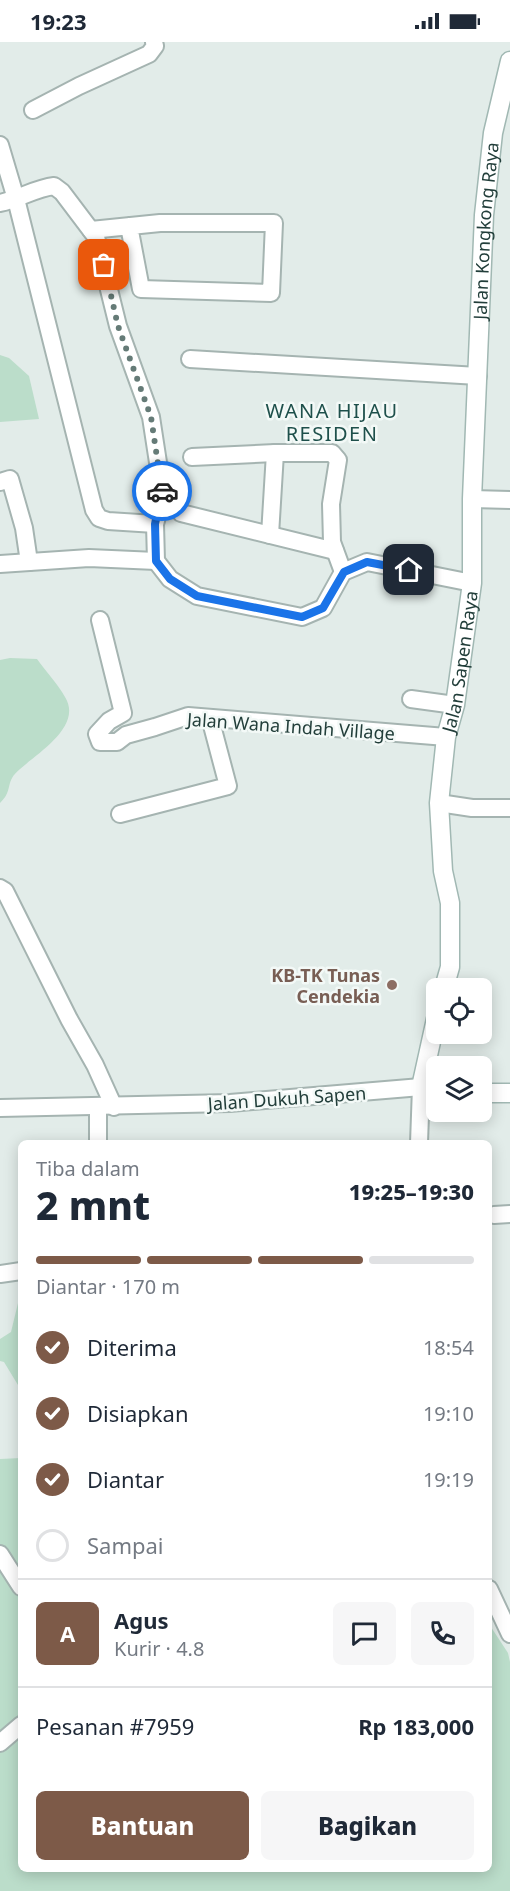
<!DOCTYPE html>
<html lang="id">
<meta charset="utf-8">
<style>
:root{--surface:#fff;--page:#f6f6f7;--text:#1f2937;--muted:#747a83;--line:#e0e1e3;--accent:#7d5a48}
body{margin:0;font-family:"Noto Sans",sans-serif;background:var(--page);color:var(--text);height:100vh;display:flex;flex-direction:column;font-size:22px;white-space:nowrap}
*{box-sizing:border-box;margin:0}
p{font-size:20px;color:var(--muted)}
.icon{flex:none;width:33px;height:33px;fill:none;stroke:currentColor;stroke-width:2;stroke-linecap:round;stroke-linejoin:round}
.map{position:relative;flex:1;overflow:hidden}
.panel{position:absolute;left:18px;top:1098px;width:474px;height:732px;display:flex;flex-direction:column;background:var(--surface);border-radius:9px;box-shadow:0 3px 15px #0003}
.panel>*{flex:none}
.fabs{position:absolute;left:426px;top:936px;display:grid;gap:12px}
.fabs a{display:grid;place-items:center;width:66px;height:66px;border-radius:9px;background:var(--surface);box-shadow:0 3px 15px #0003;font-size:30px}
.pin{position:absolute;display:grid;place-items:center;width:51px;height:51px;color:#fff;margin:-26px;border-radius:12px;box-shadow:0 3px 9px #0006}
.courier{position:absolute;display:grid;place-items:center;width:60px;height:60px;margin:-30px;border:4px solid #1a73e8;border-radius:50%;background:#fff;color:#222;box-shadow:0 2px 8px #0007}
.summary em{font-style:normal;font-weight:800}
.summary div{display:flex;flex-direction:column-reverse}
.summary{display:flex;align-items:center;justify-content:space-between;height:102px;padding:0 18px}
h1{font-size:39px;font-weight:800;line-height:45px}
.bar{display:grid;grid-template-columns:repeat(4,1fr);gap:9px 6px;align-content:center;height:72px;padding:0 18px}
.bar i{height:8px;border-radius:4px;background:var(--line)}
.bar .selected{background:var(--accent)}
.bar p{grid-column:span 4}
.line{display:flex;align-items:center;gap:15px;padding:0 18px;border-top:2px solid var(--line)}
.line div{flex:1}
.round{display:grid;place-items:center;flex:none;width:63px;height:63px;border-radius:9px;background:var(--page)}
ol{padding:0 18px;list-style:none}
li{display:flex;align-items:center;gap:18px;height:66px}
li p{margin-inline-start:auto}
li .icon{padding:6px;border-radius:50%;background:var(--accent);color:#fff;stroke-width:4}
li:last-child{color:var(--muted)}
li i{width:33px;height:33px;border:3px solid var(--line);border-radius:50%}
.button{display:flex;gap:12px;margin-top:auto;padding:12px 18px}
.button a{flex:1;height:69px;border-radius:9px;background:var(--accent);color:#fff;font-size:24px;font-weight:800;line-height:69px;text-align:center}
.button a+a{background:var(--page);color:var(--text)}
.status{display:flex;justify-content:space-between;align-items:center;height:42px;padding:0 30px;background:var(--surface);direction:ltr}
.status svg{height:16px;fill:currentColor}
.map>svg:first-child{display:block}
.green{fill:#bbddca}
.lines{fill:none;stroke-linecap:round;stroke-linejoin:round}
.street-casing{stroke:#a5b4b1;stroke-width:20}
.secondary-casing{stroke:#a1b8b3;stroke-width:21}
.street{stroke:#fff;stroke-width:16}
.secondary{stroke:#fff;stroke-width:18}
.done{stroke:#657b77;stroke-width:6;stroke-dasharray:0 10.8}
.route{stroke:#1a73e8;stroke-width:8}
.education-dot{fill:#8d6e63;stroke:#f3f9f7;stroke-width:2}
.labels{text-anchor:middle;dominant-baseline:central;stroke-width:5;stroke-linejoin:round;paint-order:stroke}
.street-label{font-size:18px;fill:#223e3a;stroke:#f3f9f7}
.education-label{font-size:18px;font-weight:bold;fill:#785e54;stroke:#f3f9f7;text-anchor:end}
.neighbourhood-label{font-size:20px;letter-spacing:1.5px;fill:#1e504b;stroke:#f3f9f7}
</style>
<div class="status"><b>19:23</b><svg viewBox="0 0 49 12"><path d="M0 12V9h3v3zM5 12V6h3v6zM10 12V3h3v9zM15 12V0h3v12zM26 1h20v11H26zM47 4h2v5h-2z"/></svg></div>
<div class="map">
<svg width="510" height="1849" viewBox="0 0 510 1849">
<rect width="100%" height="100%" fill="#e2ece9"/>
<g class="green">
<polygon points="0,313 9,316 29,334 39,377 0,380"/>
<path d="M10,616L37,617C46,630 58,642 65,655C83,684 38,711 20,727C4,740 14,748 0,761V618Z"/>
<polygon points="21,1260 21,1348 4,1320 0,1319 0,1297 11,1290 18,1261"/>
<polygon points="21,1416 21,1827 489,1827 489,1582 508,1611 510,1620 510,1849 0,1849 0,1417"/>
</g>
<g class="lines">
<g class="street-casing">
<g id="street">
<polyline points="33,68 79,44 149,12 155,4 154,0"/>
<polyline points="0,103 16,157 94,468 99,476 108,479 155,482"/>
<path d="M0,161C19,157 36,146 54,144L62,150L96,195L118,284L151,375L163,453L155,482L156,519L170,537L197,554L302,575L323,566L343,530L367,520L472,541"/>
<polyline points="91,188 160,181 274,181 271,251 141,247 129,184"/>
<polyline points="190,317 478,334"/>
<polyline points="192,415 275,411 332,411 338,418 331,462 332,500 343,530"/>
<polyline points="0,440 10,437 24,486 29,520"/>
<polyline points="472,457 510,458"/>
<polyline points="181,471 335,509"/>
<polyline points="270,493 275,411"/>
<polyline points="0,522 89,516 156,519"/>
<polyline points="100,578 123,671 109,679 97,692 100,700 117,700 126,693 155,685 188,674 446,695"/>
<polyline points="411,657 455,663"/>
<polyline points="439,761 472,766 510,766"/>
<polyline points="120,772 228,744 210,676"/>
<polyline points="0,846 5,849 69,977 95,1023 114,1065"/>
<polyline points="98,1065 98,1101"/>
<polyline points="0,1066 230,1061 421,1045 419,1101"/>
<polyline points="494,1173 510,1172"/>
<polyline points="0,1232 21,1229"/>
<polyline points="0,1512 21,1545"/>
<polyline points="489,1547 510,1592"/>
<polyline points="0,1701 21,1683"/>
</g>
</g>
<g class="secondary-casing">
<g id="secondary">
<path id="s1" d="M444,946L450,925V861L443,829L439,761L446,695L455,663L472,541V457L484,173L493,91L510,19"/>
<polyline points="436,977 421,1045 436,1046"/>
<polyline points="482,1051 510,1051"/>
</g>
</g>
<use href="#street" class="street"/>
<use href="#secondary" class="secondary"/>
</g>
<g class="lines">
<polyline class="done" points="104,223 118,284 151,375 162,449"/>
<polyline class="route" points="162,449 155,482 156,519 170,537 197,554 302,575 323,566 344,530 367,520 409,528"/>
</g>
<circle class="education-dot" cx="392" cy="943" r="6"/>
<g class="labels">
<g class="street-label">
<text stroke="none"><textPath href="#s1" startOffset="762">Jalan Kongkong Raya</textPath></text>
<text stroke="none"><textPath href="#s1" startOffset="330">Jalan Sapen Raya</textPath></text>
<text transform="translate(291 684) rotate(4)">Jalan Wana Indah Village</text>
<text transform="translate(287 1056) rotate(-4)">Jalan Dukuh Sapen</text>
</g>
<g class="education-label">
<text x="380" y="933">KB-TK Tunas<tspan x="380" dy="21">Cendekia</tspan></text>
</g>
<g class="neighbourhood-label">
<text x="332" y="368">WANA HIJAU<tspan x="332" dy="23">RESIDEN</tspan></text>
</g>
</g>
</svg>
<div class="fabs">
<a><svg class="icon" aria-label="locate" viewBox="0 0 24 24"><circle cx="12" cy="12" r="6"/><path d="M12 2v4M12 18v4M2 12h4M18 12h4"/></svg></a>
<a><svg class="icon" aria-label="layers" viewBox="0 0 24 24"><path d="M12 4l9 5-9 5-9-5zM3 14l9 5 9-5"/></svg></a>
</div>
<div class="pin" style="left:104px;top:223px;background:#ea580c"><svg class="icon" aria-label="bag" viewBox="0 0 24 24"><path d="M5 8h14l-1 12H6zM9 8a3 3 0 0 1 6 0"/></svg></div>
<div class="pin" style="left:409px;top:528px;background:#1f2937"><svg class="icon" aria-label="home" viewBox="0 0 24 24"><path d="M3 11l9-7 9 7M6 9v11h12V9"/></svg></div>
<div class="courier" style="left:162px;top:449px"><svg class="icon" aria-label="car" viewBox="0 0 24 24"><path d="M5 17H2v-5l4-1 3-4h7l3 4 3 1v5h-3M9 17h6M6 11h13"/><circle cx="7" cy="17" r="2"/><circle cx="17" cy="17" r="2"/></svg></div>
<section class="panel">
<div class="summary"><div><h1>2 mnt</h1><p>Tiba dalam</p></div><em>19:25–19:30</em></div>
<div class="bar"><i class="selected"></i><i class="selected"></i><i class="selected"></i><i></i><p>Diantar · 170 m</p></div>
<ol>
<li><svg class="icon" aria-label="check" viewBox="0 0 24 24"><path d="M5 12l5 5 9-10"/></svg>Diterima<p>18:54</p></li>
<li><svg class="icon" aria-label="check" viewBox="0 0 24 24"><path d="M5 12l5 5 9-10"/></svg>Disiapkan<p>19:10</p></li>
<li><svg class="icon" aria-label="check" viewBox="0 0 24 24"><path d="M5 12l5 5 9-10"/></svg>Diantar<p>19:19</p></li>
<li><i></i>Sampai</li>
</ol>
<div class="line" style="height:108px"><b class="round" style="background:var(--accent);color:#fff">A</b><div><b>Agus</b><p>Kurir · 4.8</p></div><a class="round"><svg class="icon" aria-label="chat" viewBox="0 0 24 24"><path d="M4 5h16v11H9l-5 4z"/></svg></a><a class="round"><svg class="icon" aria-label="phone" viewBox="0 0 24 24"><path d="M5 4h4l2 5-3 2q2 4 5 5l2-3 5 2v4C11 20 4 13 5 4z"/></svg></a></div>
<div class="line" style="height:78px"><div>Pesanan #7959</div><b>Rp 183,000</b></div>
<div class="button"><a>Bantuan</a><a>Bagikan</a></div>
</section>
</div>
